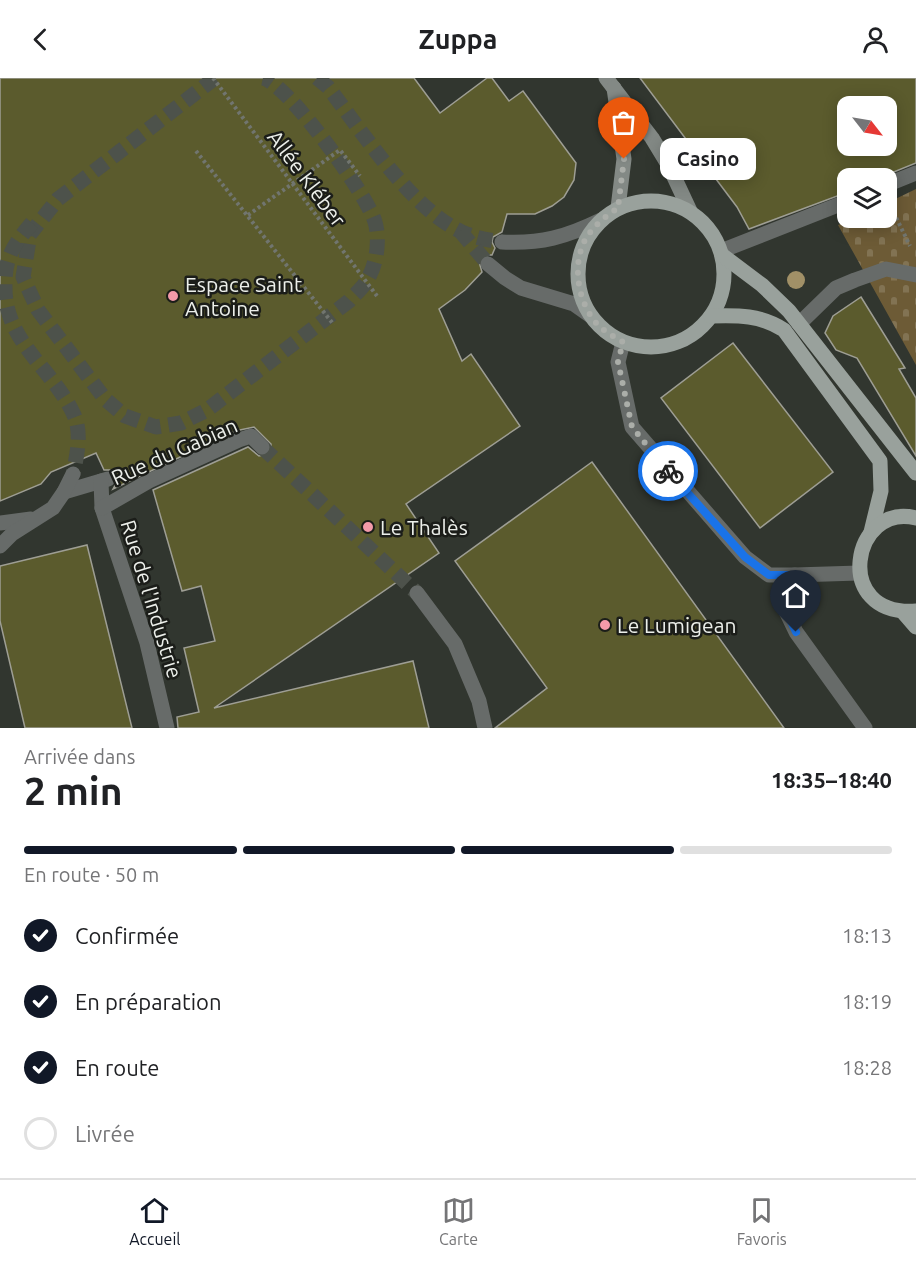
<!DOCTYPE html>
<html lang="fr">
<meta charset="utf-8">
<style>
:root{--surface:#fff;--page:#f2f2f2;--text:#202124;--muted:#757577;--line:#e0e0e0;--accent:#111827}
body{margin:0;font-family:Ubuntu,sans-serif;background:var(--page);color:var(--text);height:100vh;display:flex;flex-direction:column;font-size:22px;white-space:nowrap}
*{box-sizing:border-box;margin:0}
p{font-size:20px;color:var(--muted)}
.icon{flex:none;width:33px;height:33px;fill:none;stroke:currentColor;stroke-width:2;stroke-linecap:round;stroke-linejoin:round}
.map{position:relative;height:650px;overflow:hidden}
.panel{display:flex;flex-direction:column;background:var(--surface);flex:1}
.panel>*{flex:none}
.needle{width:39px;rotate:121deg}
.controls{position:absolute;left:837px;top:18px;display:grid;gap:12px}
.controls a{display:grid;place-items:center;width:60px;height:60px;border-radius:12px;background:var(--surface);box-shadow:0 3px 15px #0003;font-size:30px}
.pin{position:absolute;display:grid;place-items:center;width:51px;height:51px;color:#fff;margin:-62px -26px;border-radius:50% 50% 50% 0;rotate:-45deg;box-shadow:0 0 6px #0007}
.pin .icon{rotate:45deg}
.courier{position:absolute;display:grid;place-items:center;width:60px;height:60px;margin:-30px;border:4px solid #1a73e8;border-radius:50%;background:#fff;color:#222;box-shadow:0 2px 8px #0007}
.bubble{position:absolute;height:42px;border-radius:12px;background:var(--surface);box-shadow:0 3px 15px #0003;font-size:20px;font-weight:700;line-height:42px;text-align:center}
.overview em{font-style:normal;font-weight:700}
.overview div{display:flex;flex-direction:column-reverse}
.overview{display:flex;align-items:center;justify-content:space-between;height:102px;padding:0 24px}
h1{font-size:39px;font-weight:700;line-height:45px}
.bar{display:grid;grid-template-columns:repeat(4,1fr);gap:9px 6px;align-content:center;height:72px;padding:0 24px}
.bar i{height:8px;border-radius:4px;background:var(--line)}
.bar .selected{background:var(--accent)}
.bar p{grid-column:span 4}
ol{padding:0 24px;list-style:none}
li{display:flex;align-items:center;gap:18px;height:66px}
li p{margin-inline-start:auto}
li .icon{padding:6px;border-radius:50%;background:var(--accent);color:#fff;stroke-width:4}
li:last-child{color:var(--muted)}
li i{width:33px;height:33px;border:3px solid var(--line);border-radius:50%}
header{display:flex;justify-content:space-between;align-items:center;height:78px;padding:0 24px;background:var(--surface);font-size:27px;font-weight:700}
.menu{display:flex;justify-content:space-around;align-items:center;height:84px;border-top:2px solid var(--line);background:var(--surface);font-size:16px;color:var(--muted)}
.menu a{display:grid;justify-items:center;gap:3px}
.menu .selected{color:var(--accent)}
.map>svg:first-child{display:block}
.cemetery{fill:url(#cemetery-stones)}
.building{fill:#5b5b2d;stroke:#9e9e94;stroke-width:1.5;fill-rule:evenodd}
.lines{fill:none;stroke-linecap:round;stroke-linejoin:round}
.minor-tunnel{stroke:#4d524b;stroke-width:15;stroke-dasharray:15 8;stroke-linecap:butt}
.tertiary-tunnel{stroke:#4d524b;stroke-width:15;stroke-dasharray:15 8;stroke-linecap:butt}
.path{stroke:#71756f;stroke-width:4;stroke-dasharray:3 3;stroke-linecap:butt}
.service{stroke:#676b69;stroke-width:15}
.minor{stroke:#676b69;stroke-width:15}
.tertiary{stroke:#676b69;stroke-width:15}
.secondary{stroke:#838985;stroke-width:15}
.primary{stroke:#99a19c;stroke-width:15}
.tree{fill:#a19067}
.done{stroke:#abaea9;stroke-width:6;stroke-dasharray:0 10.8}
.route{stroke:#1a73e8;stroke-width:8}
.poi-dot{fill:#f39aa9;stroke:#1b1d19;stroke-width:2}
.labels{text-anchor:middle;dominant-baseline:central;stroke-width:5;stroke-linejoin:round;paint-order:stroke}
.street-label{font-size:21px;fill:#ecefea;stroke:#1b1d19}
.poi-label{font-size:21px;fill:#ecefea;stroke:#1b1d19;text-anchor:start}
</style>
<header><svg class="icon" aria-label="back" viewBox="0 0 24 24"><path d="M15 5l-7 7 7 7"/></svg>Zuppa<svg class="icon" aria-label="person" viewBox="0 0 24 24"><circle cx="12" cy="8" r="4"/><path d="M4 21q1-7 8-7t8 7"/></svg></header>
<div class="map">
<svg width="916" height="650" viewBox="0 0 916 650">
<defs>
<pattern id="cemetery-stones" width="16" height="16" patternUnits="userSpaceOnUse" patternTransform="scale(1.5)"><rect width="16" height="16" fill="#6d5b36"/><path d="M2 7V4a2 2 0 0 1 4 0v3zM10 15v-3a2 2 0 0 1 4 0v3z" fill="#827353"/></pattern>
</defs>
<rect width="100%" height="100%" fill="#31362f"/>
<polygon class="cemetery" points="916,111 916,287 838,147 854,140 886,140 887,125"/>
<g class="building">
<polygon points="0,0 414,0 440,35 487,0 492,0 509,23 523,13 576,85 574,102 564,119 552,128 535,136 507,136 502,154 493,159 492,164 495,170 492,177 484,177 479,184 482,194 465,212 439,231 462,283 471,276 520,348 406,426 439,475 214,630 413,583 429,650 178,650 177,639 199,634 184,570 215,563 201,508 182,513 153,412 248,369 259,378 268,376 271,372 271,366 254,349 235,353 113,411 117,404 117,398 111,392 104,392 96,375 51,394 41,406 0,423"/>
<path d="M640,0H916V85L879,100H848V114L749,151L737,129ZM848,28H886V68H848Z"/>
<polygon points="861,219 905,290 899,291 916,320 916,378 857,280 836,272 825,255 833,238"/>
<polygon points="733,265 833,394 760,450 661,320"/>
<polygon points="592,384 784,650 495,650 547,610 455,483"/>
<polygon points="87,467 132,650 25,650 0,543 0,488"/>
</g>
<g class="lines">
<polyline class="minor-tunnel" points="262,369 417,515"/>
<g class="tertiary-tunnel">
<path d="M215,0L58,121L30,156L23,199L38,232L105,321L125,338L156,349L181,345L207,332L349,223C355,216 363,210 367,202C377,187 380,161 375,144C368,118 288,6 263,0"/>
<path d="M317,0L328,9C361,52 412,132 462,154C475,160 488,162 502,164"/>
<path d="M32,145C13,167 4,181 5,210C5,264 54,292 74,337C82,355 77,377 73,396"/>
<polyline points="460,153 488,186"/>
</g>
<g class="path">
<polyline points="213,0 377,218"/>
<polyline points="196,73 334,247"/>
<polyline points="891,129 910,168"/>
<polyline points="248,137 340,72 360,98"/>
</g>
<g class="service">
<polyline points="886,107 916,95"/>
<polyline points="721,173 848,123"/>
<polyline points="799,246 836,210 855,202 886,191 916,197"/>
<polyline points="623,264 618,284 632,349 745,479 769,497 795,497"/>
<polyline points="64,414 108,401"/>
<polyline points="859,495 795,497 783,527 796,554 865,650"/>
</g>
<g class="minor">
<polyline points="101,403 102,430 147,565 167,650"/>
<polyline points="102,430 149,403 239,362 251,358 262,369"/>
<polyline points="417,515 455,566 479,623 485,650"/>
</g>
<g class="tertiary">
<path d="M502,164C541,166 566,159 601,142"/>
<polyline points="488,186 505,200 521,210 574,226 591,238"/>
<polyline points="0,445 31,441"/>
<polyline points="0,468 12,456 53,430 64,414 73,396"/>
</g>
<g class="secondary">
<polyline points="606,0 652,60 669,88 690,133"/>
<polyline points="614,10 624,81 618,130"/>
</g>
<g class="primary">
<circle cx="651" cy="196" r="73"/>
<polyline points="722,177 762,207 789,233 916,395"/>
<path d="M711,238C738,237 761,237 784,252L880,383L881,413L871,454"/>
<path d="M916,440C852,424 831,539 916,533"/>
<polyline points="903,534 916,549"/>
</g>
</g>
<circle class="tree" cx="796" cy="202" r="9"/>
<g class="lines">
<path class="done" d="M624,81L618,130C606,138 593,148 585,162C573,185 577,217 591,238C598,250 611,257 623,264L618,284L632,349L668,393"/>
<polyline class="route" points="668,393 745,479 769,497 795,497 783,527 796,554"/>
</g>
<g class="poi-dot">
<circle cx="173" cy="218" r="6"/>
<circle cx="368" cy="449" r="6"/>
<circle cx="605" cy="547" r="6"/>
</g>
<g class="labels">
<g class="street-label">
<text transform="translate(307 100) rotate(53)">Allée Kléber</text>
<text transform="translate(174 373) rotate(-24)">Rue du Gabian</text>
<text transform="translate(152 521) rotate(73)">Rue de l'Industrie</text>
</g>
<g class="poi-label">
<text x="185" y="206">Espace Saint<tspan x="185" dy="24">Antoine</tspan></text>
<text x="380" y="449">Le Thalès</text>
<text x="617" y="547">Le Lumigean</text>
</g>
</g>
</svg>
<div class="controls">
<a><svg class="needle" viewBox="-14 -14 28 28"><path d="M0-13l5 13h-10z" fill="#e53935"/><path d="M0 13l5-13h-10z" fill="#757577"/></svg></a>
<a><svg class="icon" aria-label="layers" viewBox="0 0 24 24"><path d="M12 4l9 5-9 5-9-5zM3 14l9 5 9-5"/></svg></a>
</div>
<div class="pin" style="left:624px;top:81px;background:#ea580c"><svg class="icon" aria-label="bag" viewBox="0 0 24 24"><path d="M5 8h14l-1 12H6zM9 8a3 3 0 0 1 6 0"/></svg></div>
<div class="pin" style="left:796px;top:554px;background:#1f2937"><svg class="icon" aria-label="home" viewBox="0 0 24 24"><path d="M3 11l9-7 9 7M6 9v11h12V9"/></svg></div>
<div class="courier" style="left:668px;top:393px"><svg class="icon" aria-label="bike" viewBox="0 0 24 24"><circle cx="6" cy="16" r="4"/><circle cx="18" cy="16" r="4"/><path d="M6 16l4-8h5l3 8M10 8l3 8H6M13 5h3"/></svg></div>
<div class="bubble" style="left:660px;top:60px;width:96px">Casino</div>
</div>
<section class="panel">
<div class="overview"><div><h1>2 min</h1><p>Arrivée dans</p></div><em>18:35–18:40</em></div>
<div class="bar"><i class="selected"></i><i class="selected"></i><i class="selected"></i><i></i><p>En route · 50 m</p></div>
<ol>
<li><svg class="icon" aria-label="check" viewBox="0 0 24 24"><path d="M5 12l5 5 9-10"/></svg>Confirmée<p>18:13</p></li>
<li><svg class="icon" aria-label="check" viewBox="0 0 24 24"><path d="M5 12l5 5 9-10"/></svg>En préparation<p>18:19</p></li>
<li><svg class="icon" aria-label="check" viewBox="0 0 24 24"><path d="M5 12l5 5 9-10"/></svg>En route<p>18:28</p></li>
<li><i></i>Livrée</li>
</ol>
</section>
<nav class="menu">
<a class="selected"><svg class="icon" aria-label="home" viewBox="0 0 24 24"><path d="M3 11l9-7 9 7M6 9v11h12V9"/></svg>Accueil</a>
<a><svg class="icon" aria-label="map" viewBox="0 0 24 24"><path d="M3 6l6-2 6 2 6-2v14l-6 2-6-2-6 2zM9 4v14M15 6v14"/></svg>Carte</a>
<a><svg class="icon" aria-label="saved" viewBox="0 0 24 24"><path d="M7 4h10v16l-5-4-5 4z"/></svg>Favoris</a>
</nav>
